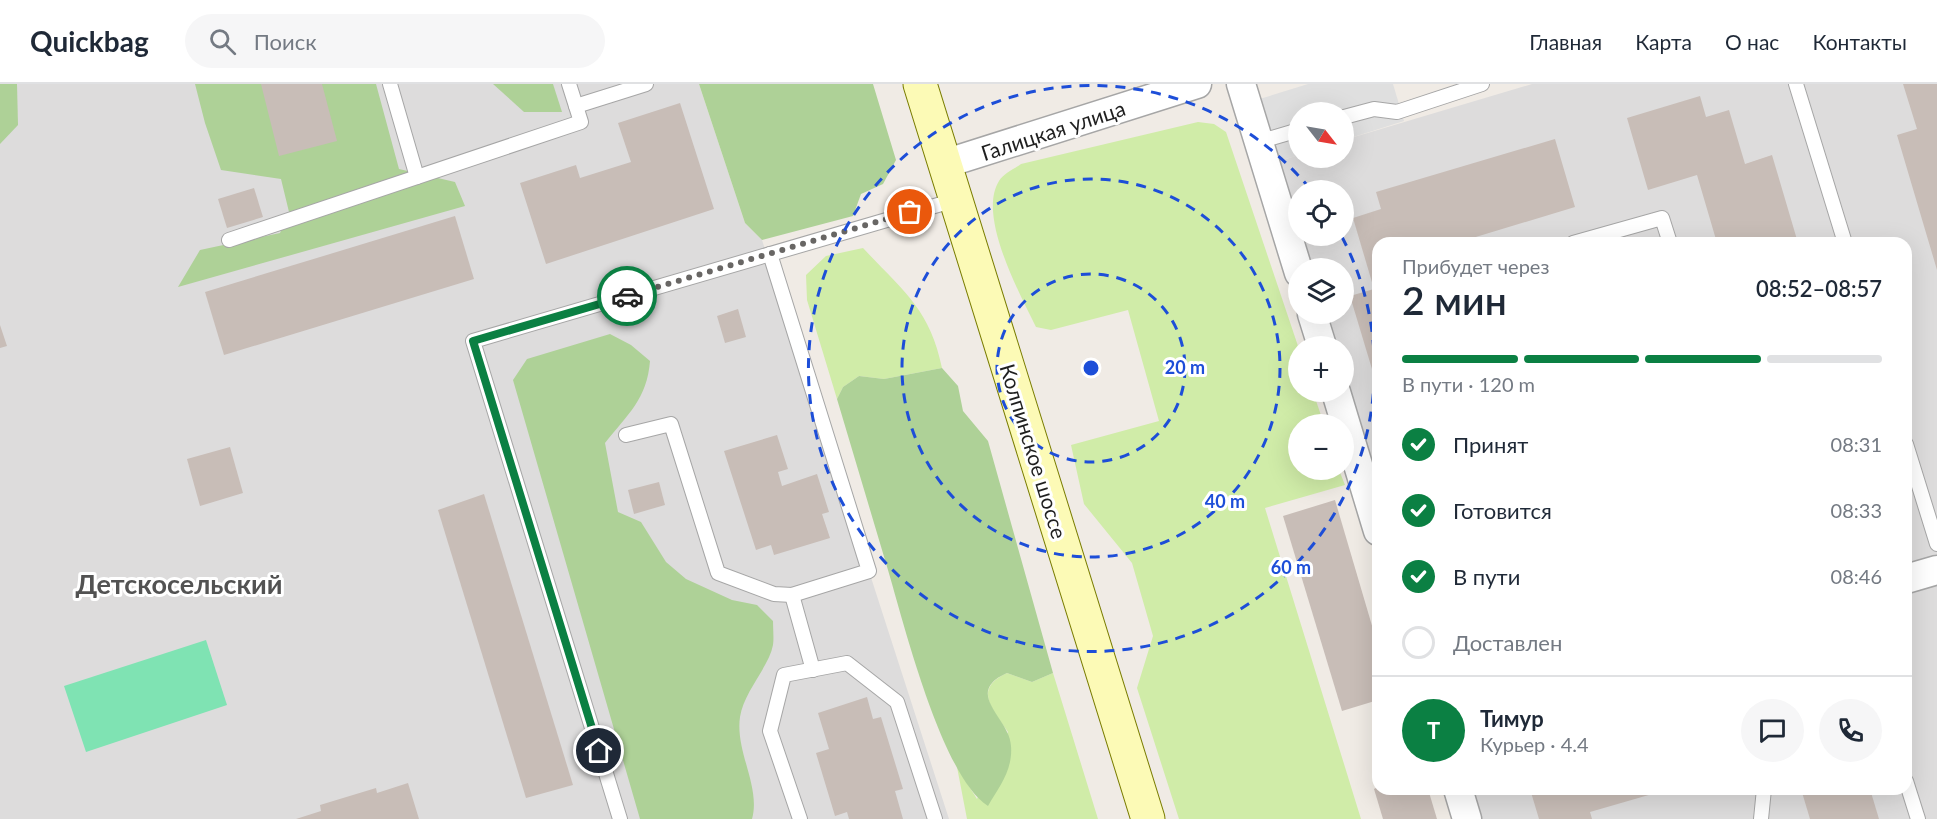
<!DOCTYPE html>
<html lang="ru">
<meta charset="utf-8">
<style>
:root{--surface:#fff;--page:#f6f6f7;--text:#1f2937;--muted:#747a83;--line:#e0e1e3;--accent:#0b8043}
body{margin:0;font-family:Lato,sans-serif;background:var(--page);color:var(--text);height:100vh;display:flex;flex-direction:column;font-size:22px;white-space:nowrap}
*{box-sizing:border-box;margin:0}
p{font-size:20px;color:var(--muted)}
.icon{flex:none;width:33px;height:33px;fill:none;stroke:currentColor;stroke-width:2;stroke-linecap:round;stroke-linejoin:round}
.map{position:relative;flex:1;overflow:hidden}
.panel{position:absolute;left:1372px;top:153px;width:540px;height:558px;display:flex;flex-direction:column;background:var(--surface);border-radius:18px;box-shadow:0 6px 24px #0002}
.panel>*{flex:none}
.needle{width:39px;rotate:121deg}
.buttons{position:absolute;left:1288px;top:18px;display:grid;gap:12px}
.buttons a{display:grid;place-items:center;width:66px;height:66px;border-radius:50%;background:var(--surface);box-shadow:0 6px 24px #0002;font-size:30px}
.pin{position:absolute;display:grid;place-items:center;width:51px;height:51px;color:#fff;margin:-26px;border:3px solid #fff;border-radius:50%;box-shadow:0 2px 6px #0007}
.courier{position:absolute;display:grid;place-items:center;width:60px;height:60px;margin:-30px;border:4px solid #0b8043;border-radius:50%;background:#fff;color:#222;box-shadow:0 2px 8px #0007}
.summary em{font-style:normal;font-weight:600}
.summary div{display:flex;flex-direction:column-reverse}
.summary{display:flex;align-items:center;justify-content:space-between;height:102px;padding:0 30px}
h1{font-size:39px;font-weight:600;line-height:45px}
.bar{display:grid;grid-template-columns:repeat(4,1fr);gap:9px 6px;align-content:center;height:72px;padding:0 30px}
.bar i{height:8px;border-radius:4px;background:var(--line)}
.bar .selected{background:var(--accent)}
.bar p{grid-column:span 4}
.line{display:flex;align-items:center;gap:15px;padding:0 30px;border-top:2px solid var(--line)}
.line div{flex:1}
.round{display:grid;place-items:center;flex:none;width:63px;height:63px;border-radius:32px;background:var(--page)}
ol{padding:0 30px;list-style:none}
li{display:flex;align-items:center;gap:18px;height:66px}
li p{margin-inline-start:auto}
li .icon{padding:6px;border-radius:50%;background:var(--accent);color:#fff;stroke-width:4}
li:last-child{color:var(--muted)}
li i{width:33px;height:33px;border:3px solid var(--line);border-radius:50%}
header{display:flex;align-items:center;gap:36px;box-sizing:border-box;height:84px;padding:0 30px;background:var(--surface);border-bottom:2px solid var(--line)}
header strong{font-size:28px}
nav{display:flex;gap:33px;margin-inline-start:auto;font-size:21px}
.search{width:420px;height:54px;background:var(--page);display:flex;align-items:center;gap:15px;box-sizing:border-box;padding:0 21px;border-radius:33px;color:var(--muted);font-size:22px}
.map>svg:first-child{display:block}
.residential{fill:#dddcdc;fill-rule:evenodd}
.grass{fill:#d0eca8}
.forest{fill:#aed197}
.pitch{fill:#7fe3b3}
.parking{fill:#dfdfdf}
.building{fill:#c8bdb7}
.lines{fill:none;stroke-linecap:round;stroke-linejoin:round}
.lane-casing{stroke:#a6a6a6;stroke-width:16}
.street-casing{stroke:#a6a6a6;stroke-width:31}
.secondary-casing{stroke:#797c00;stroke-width:35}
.lane{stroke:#fff;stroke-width:14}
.street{stroke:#fff;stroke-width:28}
.secondary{stroke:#fcfab6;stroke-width:33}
.done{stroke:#686664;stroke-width:6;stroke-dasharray:0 10.8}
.route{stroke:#0b8043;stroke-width:8}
.ring{fill:none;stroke:#1d4ed8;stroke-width:3;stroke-dasharray:10 8}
.labels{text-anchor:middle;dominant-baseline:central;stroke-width:6;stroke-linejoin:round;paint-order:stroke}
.street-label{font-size:21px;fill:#1f1f1f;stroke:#fff}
.district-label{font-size:27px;font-weight:bold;fill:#525252;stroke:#fff}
.centre{fill:#1d4ed8;stroke:#fff;stroke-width:3}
.ring-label{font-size:18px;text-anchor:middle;font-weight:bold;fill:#1d4ed8;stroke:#fff;stroke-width:6;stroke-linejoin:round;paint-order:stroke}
</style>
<header>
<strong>Quickbag</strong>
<div class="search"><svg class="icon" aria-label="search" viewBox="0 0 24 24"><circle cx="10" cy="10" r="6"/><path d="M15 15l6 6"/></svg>Поиск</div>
<nav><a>Главная</a><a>Карта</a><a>О нас</a><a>Контакты</a></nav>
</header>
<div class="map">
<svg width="1937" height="735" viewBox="0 0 1937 735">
<rect width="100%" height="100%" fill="#f0ebe5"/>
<g class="residential">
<polygon points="0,0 699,0 745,139 762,156 949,735 0,735"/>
<path d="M1532,0H1937V735H1479L1470,705H1906V159H1378V415L1344,306V262H1330L1320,230H1344V184H1306L1273,79L1299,71V74H1344V56ZM1299,106H1344V152H1299Z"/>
</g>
<g class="grass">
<path d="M1198,38L1214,40L1226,48L1299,265V308H1313L1324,340H1299V386H1339L1345,401L1265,424L1361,735H1179L1137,604L1153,552L1132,479L1084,420L1071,361L1159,337L1128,226L1051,246L1036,243C1020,210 977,132 999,97C1003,90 1014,85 1021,80Z"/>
<path d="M863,164C903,207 930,225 942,284L884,295L859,292L843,303L837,315L807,216L806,191L826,172Z"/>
<path d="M1007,589L1032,598L1053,589L1098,735H967L957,683L977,715L1008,648C993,626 972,605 1007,589Z"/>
</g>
<g class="forest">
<polygon points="0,0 17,0 18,41 0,60"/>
<polygon points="195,0 376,0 399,85 455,98 465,122 178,203 200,166 280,149 289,128 281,95 221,86 205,39"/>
<polygon points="493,0 553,0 562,28 524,28"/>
<polygon points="699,0 873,0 896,76 883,100 861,110 853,132 762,156 745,139"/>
<path d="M610,250L631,261L650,277C647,315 628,330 605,359L618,428L641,438L666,478L686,495L732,516L757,521L773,537C773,545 774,554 773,561C769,583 744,607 740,633C735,667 761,703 752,735H640L513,296L527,275Z"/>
<path d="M942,284L958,302L963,327L988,357L1053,589L1032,598L1007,589C962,609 1010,634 1011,662C1013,686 999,703 988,722C942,693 904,540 888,486C871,429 854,372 837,315L843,303L859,292L884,295Z"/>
</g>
<polygon class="pitch" points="206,556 227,621 86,668 64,602"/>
<polygon class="parking" points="1308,0 1393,0 1404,37 1344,56 1344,28 1299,28 1299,71 1273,79 1253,17"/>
<g class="building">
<polygon points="261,0 322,0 337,57 279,72"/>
<polygon points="1903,0 1937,0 1937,186 1897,51 1917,45"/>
<polygon points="1700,12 1706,33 1729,26 1745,80 1772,71 1798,159 1717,159 1697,91 1648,106 1627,34"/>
<polygon points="680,19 714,125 546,180 520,99 576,81 580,94 631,78 618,39"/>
<polygon points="1555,55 1575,123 1456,159 1378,159 1378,305 1350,212 1374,205 1353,134 1381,125 1376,108"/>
<polygon points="254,104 263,133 227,144 218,115"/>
<polygon points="455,132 474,195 224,271 205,208"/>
<polygon points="738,225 746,253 725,259 717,232"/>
<polygon points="0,241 7,262 0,264"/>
<polygon points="777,351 788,385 778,388 782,402 817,390 829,428 822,430 830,454 774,471 771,461 756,466 724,367"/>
<polygon points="230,363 243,409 200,422 187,375"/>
<polygon points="659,398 665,421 634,430 628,406"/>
<polygon points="484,410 573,701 526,714 438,426"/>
<polygon points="1335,416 1378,562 1378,616 1342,627 1283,432"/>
<polygon points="867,613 873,635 881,633 903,705 895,707 903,735 849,735 847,728 835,732 816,669 829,665 818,629"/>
<polygon points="408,699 419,735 296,735 321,727 320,721 376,704 377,709"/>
<polygon points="1378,703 1428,705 1437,735 1383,735 1374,705"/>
<polygon points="1530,705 1666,705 1666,706 1590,728 1592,735 1539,735"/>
<polygon points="1801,705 1870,705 1879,735 1810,735"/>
</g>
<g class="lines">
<g class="lane-casing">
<g id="lane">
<polyline points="390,0 417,93"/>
<polyline points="1796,0 1845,159"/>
<polyline points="576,22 646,0"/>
<polyline points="1344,33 1374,25 1397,28 1482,0"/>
<polyline points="1258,58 1299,46"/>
<polyline points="229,156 581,38 569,0"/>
<polyline points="1573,159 1662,134 1670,159"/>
<polyline points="626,351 671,340 718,489 774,510 792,511 869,487 770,170"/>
<polyline points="1906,360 1937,460"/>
<polyline points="792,511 813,586"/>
<polyline points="1906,697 1918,735"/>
<polyline points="620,735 473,257 955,116"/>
<polyline points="800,735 770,647 784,591 847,579 897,618 935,735"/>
<polyline points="1761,735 1764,705"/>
</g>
</g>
<g class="street-casing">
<g id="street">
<polyline points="1241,0 1299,189"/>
<polyline points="944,80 1197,0"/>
<polyline points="1312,230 1322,262"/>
<polyline points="1336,308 1378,447"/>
<polyline points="1906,495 1937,486"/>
<polyline points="1458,705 1467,735"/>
</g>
</g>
<g class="secondary-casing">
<polyline id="secondary" points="920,0 1148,735"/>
</g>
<use href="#lane" class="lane"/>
<use href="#street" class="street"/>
<use href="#secondary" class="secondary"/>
</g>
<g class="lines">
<polyline class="done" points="627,212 910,128"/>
<polyline class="route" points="599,667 473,257 627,212"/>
</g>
<g class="ring">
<circle cx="1091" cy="284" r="94"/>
<circle cx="1091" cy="284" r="189"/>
<path d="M1342 153A283 283 0 1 1 1311 106"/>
</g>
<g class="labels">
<g class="street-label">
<text transform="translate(1053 46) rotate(-18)">Галицкая улица</text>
<text transform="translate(1034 367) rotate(73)">Колпинское шоссе</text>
</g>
<g class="district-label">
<text x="179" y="499">Детскосельский</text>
</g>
</g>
<circle cx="1091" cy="284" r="9" class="centre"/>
<g class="ring-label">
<text x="1185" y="290">20 m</text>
<text x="1225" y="424">40 m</text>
<text x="1291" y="490">60 m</text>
</g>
</svg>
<div class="buttons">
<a><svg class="needle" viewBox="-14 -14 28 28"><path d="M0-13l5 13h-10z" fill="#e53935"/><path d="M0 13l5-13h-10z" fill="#747a83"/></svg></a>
<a><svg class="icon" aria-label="locate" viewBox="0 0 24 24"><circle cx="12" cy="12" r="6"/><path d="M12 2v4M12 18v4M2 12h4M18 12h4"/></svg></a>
<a><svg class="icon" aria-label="layers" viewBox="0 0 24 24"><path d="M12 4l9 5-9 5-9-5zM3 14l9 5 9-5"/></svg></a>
<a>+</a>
<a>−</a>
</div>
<div class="pin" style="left:910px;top:128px;background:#ea580c"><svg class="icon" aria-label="bag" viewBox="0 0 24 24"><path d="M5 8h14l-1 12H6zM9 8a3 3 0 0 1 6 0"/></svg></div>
<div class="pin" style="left:599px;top:667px;background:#1f2937"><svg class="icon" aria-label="home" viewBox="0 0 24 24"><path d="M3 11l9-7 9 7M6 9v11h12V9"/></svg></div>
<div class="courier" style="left:627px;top:212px"><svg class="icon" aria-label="car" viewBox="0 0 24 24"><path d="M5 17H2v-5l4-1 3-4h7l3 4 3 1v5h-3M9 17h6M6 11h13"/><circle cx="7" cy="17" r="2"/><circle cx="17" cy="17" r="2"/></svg></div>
<section class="panel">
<div class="summary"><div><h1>2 мин</h1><p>Прибудет через</p></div><em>08:52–08:57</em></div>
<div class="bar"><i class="selected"></i><i class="selected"></i><i class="selected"></i><i></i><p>В пути · 120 m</p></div>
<ol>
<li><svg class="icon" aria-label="check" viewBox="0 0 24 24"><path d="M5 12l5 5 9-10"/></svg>Принят<p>08:31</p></li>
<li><svg class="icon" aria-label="check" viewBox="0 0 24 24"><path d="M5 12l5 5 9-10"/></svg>Готовится<p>08:33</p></li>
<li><svg class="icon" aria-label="check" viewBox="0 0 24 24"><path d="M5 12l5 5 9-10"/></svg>В пути<p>08:46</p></li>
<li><i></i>Доставлен</li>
</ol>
<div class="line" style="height:108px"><b class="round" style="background:var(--accent);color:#fff">Т</b><div><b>Тимур</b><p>Курьер · 4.4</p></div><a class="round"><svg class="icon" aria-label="chat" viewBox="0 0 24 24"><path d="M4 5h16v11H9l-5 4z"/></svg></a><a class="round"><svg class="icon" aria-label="phone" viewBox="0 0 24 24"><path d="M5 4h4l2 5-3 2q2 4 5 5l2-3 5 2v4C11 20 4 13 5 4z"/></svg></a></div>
</section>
</div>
